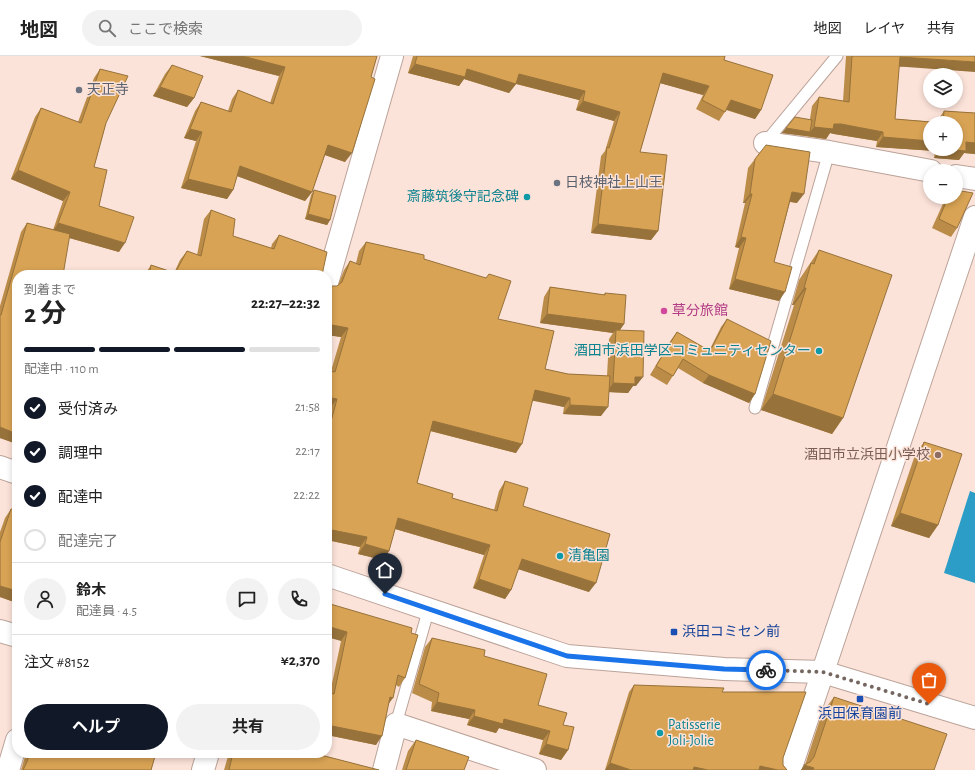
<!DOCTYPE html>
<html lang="ja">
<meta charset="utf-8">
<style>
:root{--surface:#fff;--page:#f2f2f2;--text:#222;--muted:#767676;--line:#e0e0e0;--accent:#111827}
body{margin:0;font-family:"Alegreya Sans","Noto Sans JP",sans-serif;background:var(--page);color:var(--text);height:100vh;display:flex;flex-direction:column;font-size:15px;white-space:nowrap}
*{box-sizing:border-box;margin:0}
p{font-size:13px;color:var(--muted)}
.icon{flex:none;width:22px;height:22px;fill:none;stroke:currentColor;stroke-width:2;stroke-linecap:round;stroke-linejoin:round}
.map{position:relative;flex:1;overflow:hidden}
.sheet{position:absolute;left:12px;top:214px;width:320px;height:488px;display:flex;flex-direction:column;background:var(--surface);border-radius:16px;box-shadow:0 2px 6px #0003}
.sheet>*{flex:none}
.tools{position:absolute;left:923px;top:12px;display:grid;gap:8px}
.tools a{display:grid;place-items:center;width:40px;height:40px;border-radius:50%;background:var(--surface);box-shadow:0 2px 6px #0003;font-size:20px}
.pin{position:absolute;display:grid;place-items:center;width:34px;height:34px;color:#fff;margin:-41px -17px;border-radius:50% 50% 50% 0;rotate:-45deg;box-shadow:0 0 4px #0007}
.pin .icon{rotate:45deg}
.courier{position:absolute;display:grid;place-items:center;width:40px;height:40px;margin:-20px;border:3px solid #1a73e8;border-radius:50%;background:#fff;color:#222;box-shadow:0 1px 5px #0007}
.headline em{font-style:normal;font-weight:700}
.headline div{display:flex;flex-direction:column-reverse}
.headline{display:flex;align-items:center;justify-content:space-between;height:68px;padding:0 12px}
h1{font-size:26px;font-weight:700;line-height:30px}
.bar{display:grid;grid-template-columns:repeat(4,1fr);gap:6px 4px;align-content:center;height:48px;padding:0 12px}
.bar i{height:5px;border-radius:3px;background:var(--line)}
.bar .on{background:var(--accent)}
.bar p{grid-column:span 4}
.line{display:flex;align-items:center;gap:10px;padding:0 12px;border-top:1px solid var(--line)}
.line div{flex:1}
.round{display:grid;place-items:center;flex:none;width:42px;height:42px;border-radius:21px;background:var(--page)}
ol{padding:0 12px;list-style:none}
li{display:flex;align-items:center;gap:12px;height:44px}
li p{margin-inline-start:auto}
li .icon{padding:4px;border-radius:50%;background:var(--accent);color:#fff;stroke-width:4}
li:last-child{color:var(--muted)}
li i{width:22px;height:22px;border:2px solid var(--line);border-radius:50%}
.primary-button{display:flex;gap:8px;margin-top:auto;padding:8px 12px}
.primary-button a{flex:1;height:46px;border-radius:24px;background:var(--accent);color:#fff;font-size:16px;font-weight:700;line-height:46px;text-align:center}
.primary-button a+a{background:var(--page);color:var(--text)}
header{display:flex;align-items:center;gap:24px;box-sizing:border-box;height:56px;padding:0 20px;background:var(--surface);border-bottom:1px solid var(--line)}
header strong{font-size:19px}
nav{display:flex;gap:22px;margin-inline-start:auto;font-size:14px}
.search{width:280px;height:36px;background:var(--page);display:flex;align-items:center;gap:10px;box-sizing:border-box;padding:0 14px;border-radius:22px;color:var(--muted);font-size:15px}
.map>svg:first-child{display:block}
.water{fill:#2b9dc7}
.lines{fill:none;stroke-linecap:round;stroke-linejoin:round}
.lane-casing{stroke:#bba39a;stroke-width:13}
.street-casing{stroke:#bba39a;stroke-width:24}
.secondary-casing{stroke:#bba39a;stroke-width:24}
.lane{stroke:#fff;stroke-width:11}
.street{stroke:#fff;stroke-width:22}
.secondary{stroke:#fff;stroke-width:22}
.wall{fill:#ba8c48;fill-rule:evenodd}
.shaded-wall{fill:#97723b}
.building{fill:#d8a354;stroke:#97723b}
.done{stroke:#756660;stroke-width:4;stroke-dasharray:0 7.2}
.route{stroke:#1a73e8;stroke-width:5}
.worship-dot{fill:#6b7280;stroke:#fce3d9;stroke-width:1.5}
.culture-dot{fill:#0f9aa8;stroke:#fce3d9;stroke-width:1.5}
.hotel-dot{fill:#d1479c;stroke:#fce3d9;stroke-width:1.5}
.education-dot{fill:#8d6e63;stroke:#fce3d9;stroke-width:1.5}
.transit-dot{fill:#1a4fb4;stroke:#fce3d9;stroke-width:1.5}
.labels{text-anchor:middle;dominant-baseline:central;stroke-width:3;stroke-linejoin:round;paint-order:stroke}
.worship-label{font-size:14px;fill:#5b616d;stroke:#fce3d9;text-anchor:start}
.culture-label{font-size:14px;fill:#0d838f;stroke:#fce3d9;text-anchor:end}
.hotel-label{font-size:14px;fill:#b23c85;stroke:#fce3d9;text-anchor:start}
.education-label{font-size:14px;fill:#785e54;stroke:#fce3d9;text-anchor:end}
.transit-label{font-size:14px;fill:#164399;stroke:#fce3d9;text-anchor:start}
</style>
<header>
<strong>地図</strong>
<div class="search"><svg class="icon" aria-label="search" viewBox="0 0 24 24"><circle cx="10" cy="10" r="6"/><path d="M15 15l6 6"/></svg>ここで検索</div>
<nav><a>地図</a><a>レイヤ</a><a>共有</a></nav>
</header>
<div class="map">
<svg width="975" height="714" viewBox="0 0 975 714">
<rect width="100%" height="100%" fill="#fce3d9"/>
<polygon class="water" points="970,435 975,437 975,527 944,517"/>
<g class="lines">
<g class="lane-casing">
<g id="lane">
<polyline points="765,87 837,0"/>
<polyline points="755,352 829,96"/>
<polyline points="396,668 429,552"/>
</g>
</g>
<g class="street-casing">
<g id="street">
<polyline points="765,87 829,96 931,115"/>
<polyline points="956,120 975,123"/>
<polyline points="327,227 392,0"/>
<polyline points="0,575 17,580"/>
<polyline points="8,714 17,684"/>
<polyline points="384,714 396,668 535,714"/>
<polyline points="790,714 975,161"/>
</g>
</g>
<g class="secondary-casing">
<g id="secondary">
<polyline points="0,411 17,417"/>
<polyline points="327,519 567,600 724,613 823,616 975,662"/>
<polyline points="203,714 208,697"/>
</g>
</g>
<use href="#lane" class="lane"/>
<use href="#street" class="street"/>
<use href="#secondary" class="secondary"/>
</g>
<g class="wall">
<polygon points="200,0 377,0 345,106 325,99 312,136 305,145 237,120 233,134 227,143 181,132 196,85 184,82 195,55 201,46 228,55 232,43 238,34 270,47 279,20"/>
<polygon points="413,0 725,0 724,4 761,54 755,63 726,54 719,65 696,53 703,39 660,27 640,96 658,175 651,184 591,177 601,100 605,95 614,65 576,54 579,44 516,28 509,37 464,23 459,30 408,17"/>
<path d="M846,0H975L899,11L895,63L937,66V65L944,55L975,57V98L964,97L959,104L934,102L935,95L876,91L877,85L834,78L830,77L826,83L782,77L786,72L810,63L812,50L819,41L843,45ZM930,67L956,93H930Z"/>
<polygon points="172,9 194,42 187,51 153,40 165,18"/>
<polygon points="100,13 106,67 94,111 99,150 119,196 69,182 17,219 17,388 0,382 0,250 21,176 27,167 53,174 63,145 11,123 35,61 41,52 78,66 94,22"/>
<polygon points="755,103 797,147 790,146 774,206 779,245 729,233 739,192 735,191 745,147 743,147 748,112"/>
<polygon points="314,134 330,164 327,169 305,163 311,139"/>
<polygon points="946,141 956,141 957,172 951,181 932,172"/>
<polygon points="211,154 233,180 271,192 272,188 279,179 322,219 149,219 174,217 180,204 187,195 197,199 204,163"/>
<polygon points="366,186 424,203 498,263 545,313 568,318 607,320 609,283 613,277 540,267 544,241 550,231 604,239 605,237 624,268 620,274 636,330 633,330 628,337 609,336 601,360 563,358 564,351 533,344 516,397 430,375 417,427 452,442 494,454 499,435 505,425 523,450 589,536 518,513 511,534 505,543 473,532 484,499 395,473 389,495 383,504 358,498 360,491 327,484 327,364 330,352 331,315 341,281 327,279 327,228 330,230 337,230 338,229 344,214 350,205 356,207 359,195"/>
<polygon points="819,194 843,362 832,378 761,354 794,249 792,249 799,224"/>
<polygon points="151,209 149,219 145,219 145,218"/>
<polygon points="727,263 755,338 749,347 703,327 678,312 667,329 650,319 671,284 677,276 709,295 721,271"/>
<polygon points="924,386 938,469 929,482 891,470 915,399"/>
<polygon points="11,453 17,455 17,547 0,541 0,476 5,462"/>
<polygon points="327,547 411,577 405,622 399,631 396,629 389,647 376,689 327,679 327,636 330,637 341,585"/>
<polygon points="432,582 484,600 538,649 563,669 568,694 561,704 539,698 543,684 499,672 496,677 467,669 469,663 431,655 432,646 412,637 425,591"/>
<polygon points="634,629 722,636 783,702 783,709 787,714 605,714 629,636"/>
<polygon points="834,641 934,714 801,714 805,709 822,657"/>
<polygon points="416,684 464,714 402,714 408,695"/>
<polygon points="26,697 156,697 151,714 21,714"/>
<polygon points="229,697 313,697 379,714 224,714"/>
</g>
<g class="shaded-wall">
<polygon points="200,0 242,0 285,11 279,20"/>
<polygon points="900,1 975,6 975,16 893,10"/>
<polygon points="415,8 467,13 516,28 509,37 464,23 459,30 408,17"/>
<polygon points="663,17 709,30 703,39 656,26"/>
<polygon points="519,18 585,35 579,44 513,27"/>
<polygon points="160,31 194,42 187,51 153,40"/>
<polygon points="731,44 761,54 755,63 725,53"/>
<polygon points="583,45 620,56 614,65 576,54"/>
<polygon points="834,68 841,68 883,76 877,85 834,78 830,77 826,83 807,80 814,71"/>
<polygon points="786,72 810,76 807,80 782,77"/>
<polygon points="190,73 202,76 196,85 184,82"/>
<polygon points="883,81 930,85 930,93 936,93 935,95 876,91"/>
<polygon points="966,86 975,87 975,98 964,97 959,104 934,102 941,93"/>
<polygon points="328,89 352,97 345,106 322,98"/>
<polygon points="240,110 312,136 305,145 234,119"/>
<polygon points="18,114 70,136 63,145 11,123"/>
<polygon points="188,123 233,134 227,143 181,132"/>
<polygon points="792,136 804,138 797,147 786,145"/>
<polygon points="750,138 752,138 745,147 743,147"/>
<polygon points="308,158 330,164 327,169 305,163"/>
<polygon points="58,167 125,187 119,196 52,177"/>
<polygon points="598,168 658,175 651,184 591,177"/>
<polygon points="741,181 746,182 739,192 735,191"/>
<polygon points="735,223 785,236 779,245 729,233"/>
<polygon points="804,232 806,232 794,249 792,249"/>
<polygon points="547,258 624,268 617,278 616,274 613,277 540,267"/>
<polygon points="327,268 348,272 341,281 327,279"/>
<polygon points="709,319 755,338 749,347 703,327"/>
<polygon points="635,321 643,321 636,330 633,330 628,337 607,336 613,327"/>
<polygon points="535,334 570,342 564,351 529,344"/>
<polygon points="773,338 843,362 832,378 761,354"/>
<polygon points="327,341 337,343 330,352 327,351"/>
<polygon points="570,349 608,351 601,360 563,358"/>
<polygon points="433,365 522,388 516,397 427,374"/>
<polygon points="0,371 17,378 17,388 0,382"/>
<polygon points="900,457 938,469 929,482 891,470"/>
<polygon points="398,462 490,489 484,499 392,472"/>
<polygon points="327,473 367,481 360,491 327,484"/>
<polygon points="365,488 389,495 383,504 358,498"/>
<polygon points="522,503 596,527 589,536 515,512"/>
<polygon points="479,523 511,534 505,543 473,532"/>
<polygon points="0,530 17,535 17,547 0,541"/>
<polygon points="327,570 347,576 341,585 327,581"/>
<polygon points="390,641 393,642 387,650"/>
<polygon points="437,646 475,654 469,663 431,655"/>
<polygon points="474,660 504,663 550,675 543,684 499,672 496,677 467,669"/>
<polygon points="327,669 382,680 376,689 327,679"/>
<polygon points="546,688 568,694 561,704 539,698"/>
<polygon points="610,707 631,714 605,714"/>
<polygon points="804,709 814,712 812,714 801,714"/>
<polygon points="760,710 778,714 757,714"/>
<polygon points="694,711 708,714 692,714"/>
</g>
<g class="building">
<polygon points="242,0 377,0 371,21 375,23 352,97 328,89 312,136 240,110 233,134 188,123 202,76 190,73 201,46 231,56 238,34 273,48 285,11"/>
<polygon points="417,0 725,0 724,4 773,19 761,54 731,44 725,56 702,44 709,30 663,17 640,96 667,99 658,175 598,168 607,91 609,92 620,56 583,45 585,35 519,18 516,28 467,13 465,21 415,8"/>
<polygon points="852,0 975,0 975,6 900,1 895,63 943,67 944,55 975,57 975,87 966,86 966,95 943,93 956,93 956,67 930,67 930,85 883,81 883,76 841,68 834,68 833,73 814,71 819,41 849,46"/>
<polygon points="172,9 203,20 194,42 160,31"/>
<polygon points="100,13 128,20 106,67 94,111 107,114 99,150 134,161 125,187 58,167 70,136 18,114 41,52 81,67"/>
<polygon points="795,61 812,64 810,76 786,72"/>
<polygon points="766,89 810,96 804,138 792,136 774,206 792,211 785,236 735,223 746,182 741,181 752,138 750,138 755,103"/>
<polygon points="314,134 336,140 330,164 308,158"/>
<polygon points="956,134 973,137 957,172 939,163 948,141 956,141"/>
<polygon points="211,154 235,163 233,180 274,193 279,179 327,196 322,219 149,219 151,209 175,217 187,195 201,200"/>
<polygon points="27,167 70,178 63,219 17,219 17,378 0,371 0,259 1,259"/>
<polygon points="366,186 424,199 424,203 486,222 489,218 511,225 498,263 554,275 545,313 568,318 610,320 608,351 570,349 570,342 535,334 522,388 433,365 417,427 453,438 452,442 497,455 505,425 528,432 523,450 610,478 596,527 522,503 511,534 479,523 490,489 398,462 389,495 365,488 367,481 327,473 327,380 337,343 327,341 327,314 335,316 348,272 327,268 327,228 330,230 337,230 342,226 350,205 360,209"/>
<polygon points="819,194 892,219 843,362 773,338 806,232 804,232 811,207 814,208"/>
<polygon points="550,231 605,239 605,237 626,239 624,268 547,258"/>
<polygon points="727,263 771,285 755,338 709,319 683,303 673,320 656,310 677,276 710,295"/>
<polygon points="616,274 644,275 643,321 635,321 635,328 613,327"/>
<polygon points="924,386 962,398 938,469 900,457"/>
<polygon points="11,453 17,455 17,535 0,530 0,486"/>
<polygon points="327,547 412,572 411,577 418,579 405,622 398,619 393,642 390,641 382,680 327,669 327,636 334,638 347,576 327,570"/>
<polygon points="432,582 485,594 484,600 547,618 538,649 567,657 563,669 574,671 568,694 546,688 550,675 504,663 503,668 474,660 475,654 437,646 439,637 419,628"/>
<polygon points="634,629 724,632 722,636 806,636 783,702 783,709 787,714 778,714 760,710 759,714 708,714 694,711 693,714 631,714 610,707"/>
<polygon points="834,641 947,678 934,714 813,714 814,712 804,709 810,706 814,701"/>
<polygon points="416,684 469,701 464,714 406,714"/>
<polygon points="30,697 156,697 151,714 23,714 26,708"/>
<polygon points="233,697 313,697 379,714 229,714"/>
</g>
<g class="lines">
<polyline class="done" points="766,614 823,616 929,648"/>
<polyline class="route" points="385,538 567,600 724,613 766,614"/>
</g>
<g class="worship-dot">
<circle cx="79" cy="34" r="4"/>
<circle cx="557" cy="127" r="4"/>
</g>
<g class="culture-dot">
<circle cx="527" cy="141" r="4"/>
<circle cx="819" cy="295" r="4"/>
<circle cx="560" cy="500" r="4"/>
<circle cx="660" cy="677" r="4"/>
</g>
<circle class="hotel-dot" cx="664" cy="255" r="4"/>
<circle class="education-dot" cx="938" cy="399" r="4"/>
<g class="transit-dot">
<rect x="670" y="572" width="8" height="8" rx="2"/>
<rect x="856" y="639" width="8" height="8" rx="2"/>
</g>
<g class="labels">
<g class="worship-label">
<text x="87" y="34">天正寺</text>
<text x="565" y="127">日枝神社上山王</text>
</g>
<g class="culture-label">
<text x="519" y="141">斎藤筑後守記念碑</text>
<text x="811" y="295">酒田市浜田学区コミュニティセンター</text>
<text x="568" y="500" text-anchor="start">清亀園</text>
<text x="668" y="669" text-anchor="start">Patisserie<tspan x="668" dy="16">Joli-Jolie</tspan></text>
</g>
<g class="hotel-label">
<text x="672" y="255">草分旅館</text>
</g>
<g class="education-label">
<text x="930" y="399">酒田市立浜田小学校</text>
</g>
<g class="transit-label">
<text x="682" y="576">浜田コミセン前</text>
<text x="860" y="658" text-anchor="middle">浜田保育園前</text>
</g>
</g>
</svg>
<div class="tools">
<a><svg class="icon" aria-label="layers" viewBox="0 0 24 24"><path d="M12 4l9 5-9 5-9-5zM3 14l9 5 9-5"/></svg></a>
<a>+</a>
<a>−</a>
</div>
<div class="pin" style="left:929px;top:648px;background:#ea580c"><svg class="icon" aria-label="bag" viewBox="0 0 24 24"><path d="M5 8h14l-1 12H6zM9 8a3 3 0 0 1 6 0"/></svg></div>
<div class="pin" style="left:385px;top:538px;background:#1f2937"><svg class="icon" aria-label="home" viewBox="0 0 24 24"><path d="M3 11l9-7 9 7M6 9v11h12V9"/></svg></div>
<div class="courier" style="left:766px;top:614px"><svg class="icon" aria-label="bike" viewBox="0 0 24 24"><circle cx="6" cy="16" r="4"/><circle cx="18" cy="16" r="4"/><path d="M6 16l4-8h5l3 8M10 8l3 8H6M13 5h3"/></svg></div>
<section class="sheet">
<div class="headline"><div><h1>2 分</h1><p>到着まで</p></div><em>22:27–22:32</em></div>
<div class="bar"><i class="on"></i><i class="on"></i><i class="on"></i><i></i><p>配達中 · 110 m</p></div>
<ol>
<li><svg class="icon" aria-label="check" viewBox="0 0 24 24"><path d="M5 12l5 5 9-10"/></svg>受付済み<p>21:58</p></li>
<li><svg class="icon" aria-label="check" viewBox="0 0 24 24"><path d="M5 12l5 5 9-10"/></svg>調理中<p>22:17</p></li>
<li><svg class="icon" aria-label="check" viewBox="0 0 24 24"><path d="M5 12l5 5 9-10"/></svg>配達中<p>22:22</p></li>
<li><i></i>配達完了</li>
</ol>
<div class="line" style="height:72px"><a class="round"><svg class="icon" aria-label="person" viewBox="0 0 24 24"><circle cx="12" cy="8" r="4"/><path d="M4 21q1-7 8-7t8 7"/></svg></a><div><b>鈴木</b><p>配達員 · 4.5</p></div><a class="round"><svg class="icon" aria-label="chat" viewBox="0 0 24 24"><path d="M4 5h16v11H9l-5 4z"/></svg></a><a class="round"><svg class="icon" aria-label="phone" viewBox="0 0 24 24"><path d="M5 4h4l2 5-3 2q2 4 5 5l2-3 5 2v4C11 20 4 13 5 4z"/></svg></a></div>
<div class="line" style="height:52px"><div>注文 #8152</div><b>¥2,370</b></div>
<div class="primary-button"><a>ヘルプ</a><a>共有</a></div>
</section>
</div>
